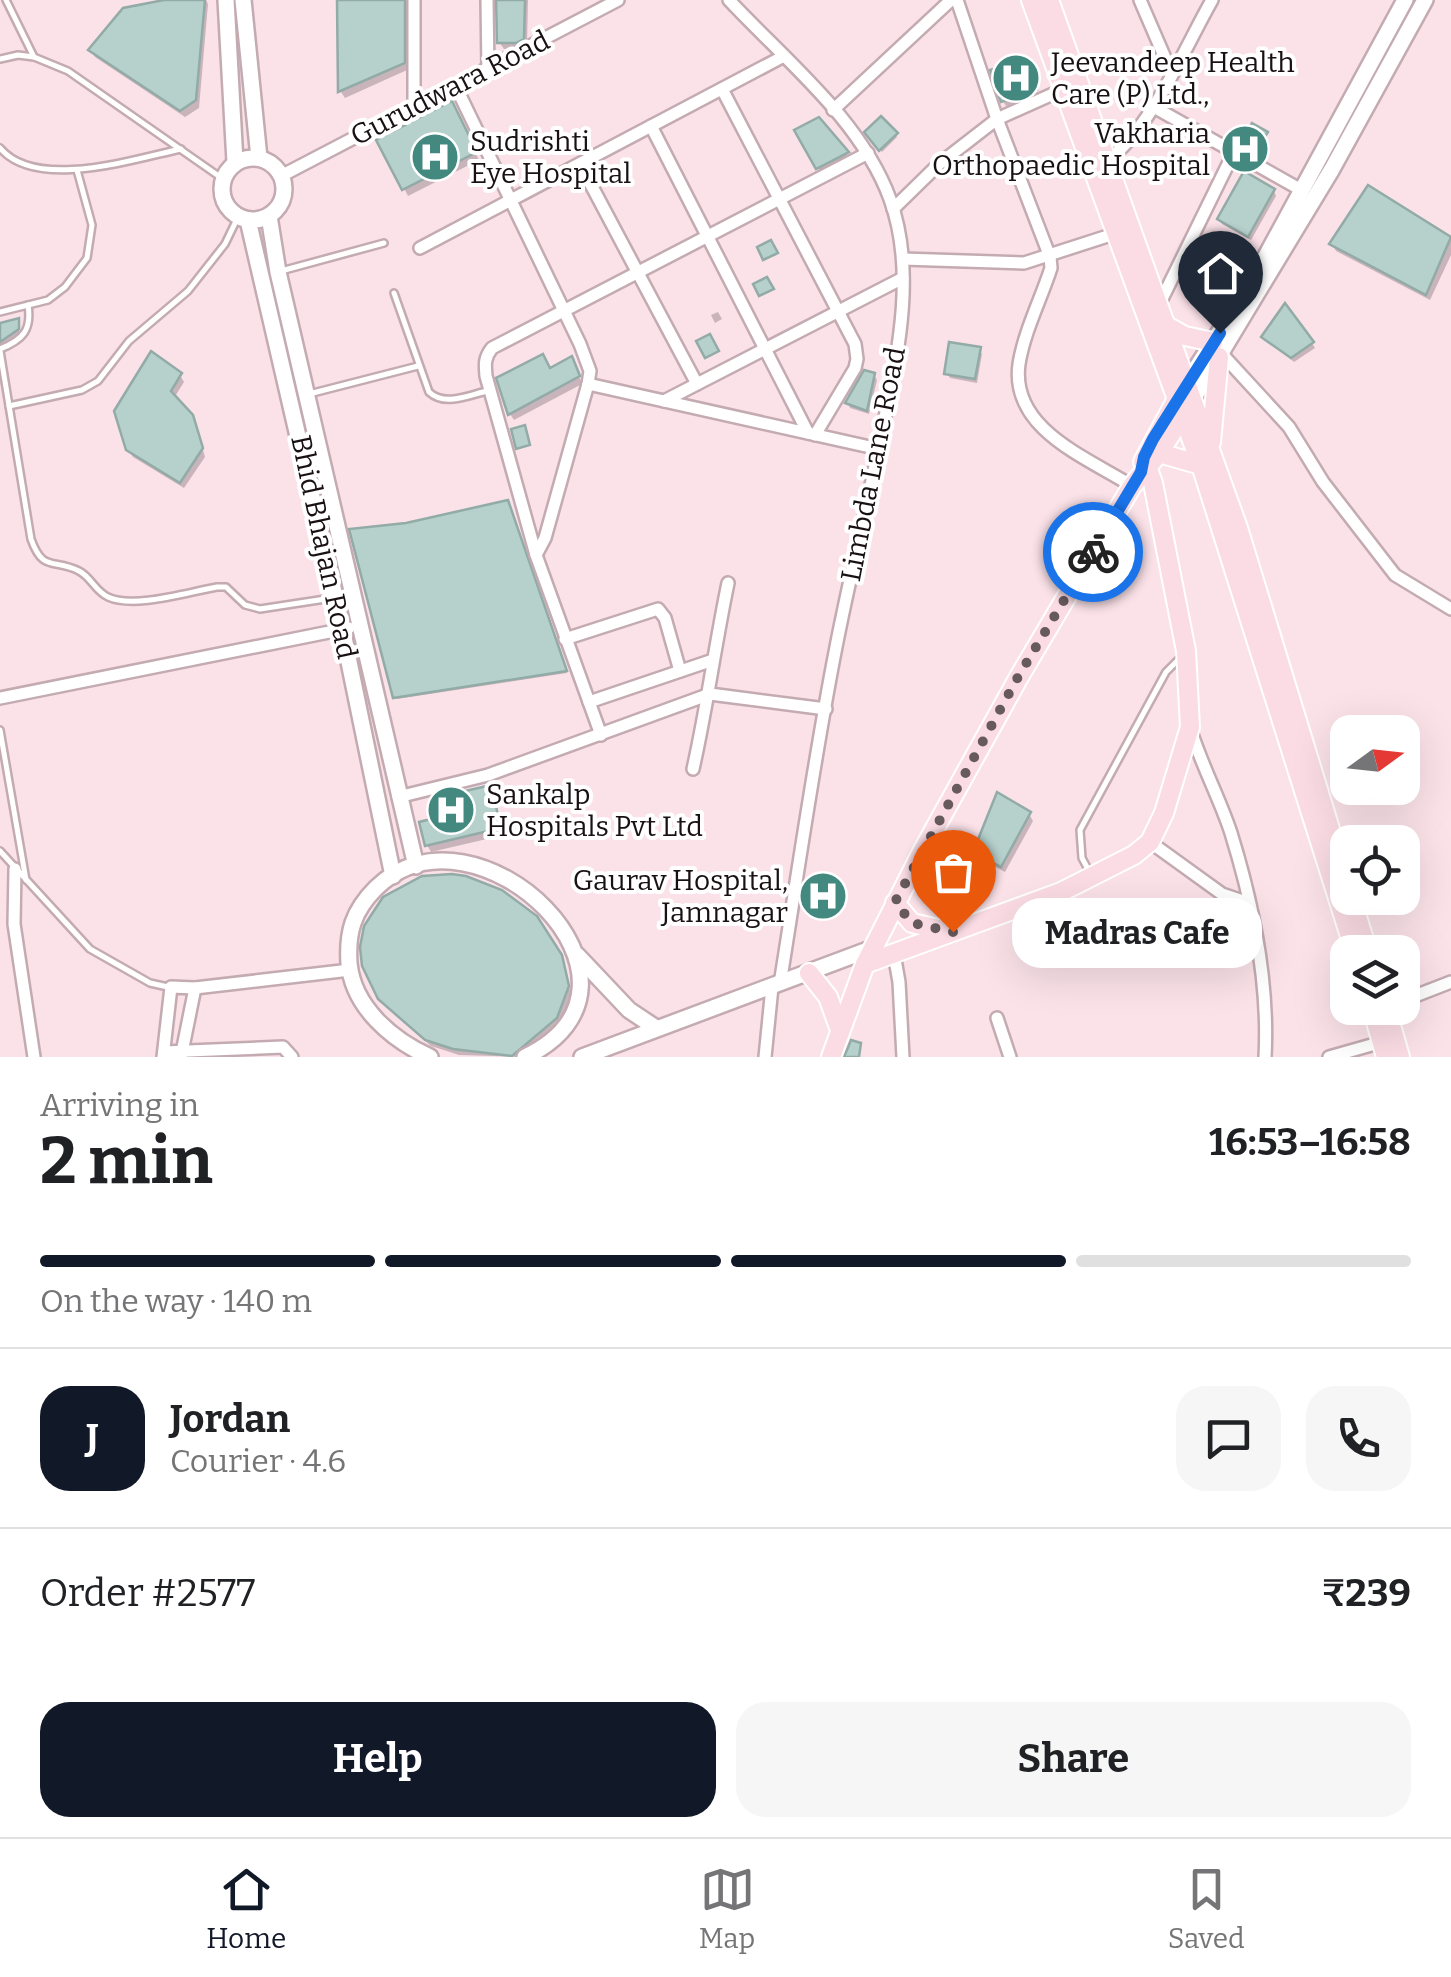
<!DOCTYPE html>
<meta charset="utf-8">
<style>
:root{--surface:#fff;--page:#f6f6f6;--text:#202124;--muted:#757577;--line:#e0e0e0;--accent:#111827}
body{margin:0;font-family:Bitter,serif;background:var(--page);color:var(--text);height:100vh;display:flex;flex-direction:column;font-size:38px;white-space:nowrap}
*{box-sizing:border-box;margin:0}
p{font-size:32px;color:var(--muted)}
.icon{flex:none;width:55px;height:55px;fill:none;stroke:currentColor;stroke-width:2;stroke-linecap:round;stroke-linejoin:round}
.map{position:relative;height:1057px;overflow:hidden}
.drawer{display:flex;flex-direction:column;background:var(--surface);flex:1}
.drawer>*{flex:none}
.needle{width:65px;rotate:75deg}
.tools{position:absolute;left:1330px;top:715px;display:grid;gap:20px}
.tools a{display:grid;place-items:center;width:90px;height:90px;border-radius:20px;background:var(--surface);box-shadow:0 10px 40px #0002;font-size:50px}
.pin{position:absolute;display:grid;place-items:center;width:85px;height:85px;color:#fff;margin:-102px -42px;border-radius:50% 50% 50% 0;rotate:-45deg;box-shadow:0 0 10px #0007}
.pin .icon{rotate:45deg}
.courier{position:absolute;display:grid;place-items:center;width:100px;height:100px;margin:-50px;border:8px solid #1a73e8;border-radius:50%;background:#fff;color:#222;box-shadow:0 2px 12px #0007}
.bubble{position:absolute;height:70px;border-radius:30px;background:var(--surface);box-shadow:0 10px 40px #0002;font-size:32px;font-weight:700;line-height:70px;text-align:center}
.head em{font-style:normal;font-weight:700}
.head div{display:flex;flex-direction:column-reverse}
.head{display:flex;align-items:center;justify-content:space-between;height:170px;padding:0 40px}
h1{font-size:65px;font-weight:700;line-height:75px}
.bar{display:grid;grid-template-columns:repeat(4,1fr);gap:15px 10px;align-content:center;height:120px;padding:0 40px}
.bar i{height:12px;border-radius:8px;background:var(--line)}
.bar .selected{background:var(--accent)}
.bar p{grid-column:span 4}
.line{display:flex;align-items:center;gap:25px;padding:0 40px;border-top:2px solid var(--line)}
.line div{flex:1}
.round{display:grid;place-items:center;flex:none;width:105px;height:105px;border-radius:30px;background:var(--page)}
.button{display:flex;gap:20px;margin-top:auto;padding:20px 40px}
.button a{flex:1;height:115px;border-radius:30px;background:var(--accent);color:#fff;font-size:40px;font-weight:700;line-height:115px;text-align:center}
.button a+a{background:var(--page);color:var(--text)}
.tabs{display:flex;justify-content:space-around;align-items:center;height:140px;border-top:2px solid var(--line);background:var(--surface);font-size:28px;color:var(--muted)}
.tabs a{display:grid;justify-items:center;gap:5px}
.tabs .selected{color:var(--accent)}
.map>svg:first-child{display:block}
.shadow{fill:#0003}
.building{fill:#b6d0cc;stroke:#92aba7;stroke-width:2.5}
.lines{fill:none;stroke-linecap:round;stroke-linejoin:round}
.lane-casing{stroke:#c3abb1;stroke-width:10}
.street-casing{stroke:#c3abb1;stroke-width:16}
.secondary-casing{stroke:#c3abb1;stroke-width:20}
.primary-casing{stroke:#fff;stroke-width:22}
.lane{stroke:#fff;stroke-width:5}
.street{stroke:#fff;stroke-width:11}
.secondary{stroke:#fff;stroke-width:15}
.primary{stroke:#fbdce4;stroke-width:18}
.done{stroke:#675a5e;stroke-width:10;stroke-dasharray:0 18}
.route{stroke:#1a73e8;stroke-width:12}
.labels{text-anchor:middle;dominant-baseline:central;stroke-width:8;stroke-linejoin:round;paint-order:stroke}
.poi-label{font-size:28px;fill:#181013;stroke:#fff;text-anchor:start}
.street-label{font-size:28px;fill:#181013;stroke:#fff}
</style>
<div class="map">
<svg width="1451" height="1057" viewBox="0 0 1451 1057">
<rect width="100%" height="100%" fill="#fbe2e9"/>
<g class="shadow">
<polygon points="177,0 206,0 208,4 199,108 185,117 95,57 91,50"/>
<polygon points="340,0 410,0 407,70 345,98 341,92"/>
<polygon points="498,0 528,0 527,46 520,49 504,49 499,42"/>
<polygon points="1029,66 1038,95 1006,106 1003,101"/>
<polygon points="455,111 479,160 408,196 380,141"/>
<polygon points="818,120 850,158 821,173 798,131"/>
<polygon points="867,133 896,135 897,137 882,152"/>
<polygon points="1368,188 1451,241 1451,255 1430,300 1336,251 1332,244"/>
<polygon points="1274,191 1276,196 1251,240 1222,224 1220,219"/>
<polygon points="718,312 722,319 715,323 711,315"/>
<polygon points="17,321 20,335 0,347 0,326"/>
<polygon points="1264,337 1312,343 1315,348 1294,362"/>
<polygon points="979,350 982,354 977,383 950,378 947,373"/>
<polygon points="575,366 582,384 514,420 510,414 550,371"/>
<polygon points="180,375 184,382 174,398 196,425 205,457 184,488 133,457 128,449"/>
<polygon points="874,375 877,380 869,414 850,408 848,403"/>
<polygon points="508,506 567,673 397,699 406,525"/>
<polygon points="490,788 504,835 431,852 427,845"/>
<polygon points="1029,814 1033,821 1005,872 980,859 975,852"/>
<polygon points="560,955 571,994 560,1025 522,1057 459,1055 431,1046 385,1006 380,998"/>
</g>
<g class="building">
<polygon points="164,0 205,0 196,100 180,111 88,50 123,8"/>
<polygon points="337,0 405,0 405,63 338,92"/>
<polygon points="496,0 525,0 524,39 516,43 497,43"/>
<polygon points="1027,58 1037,90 1001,102 990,70"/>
<polygon points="452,101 477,152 402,190 376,140"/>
<polygon points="881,116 898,133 879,151 864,132"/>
<polygon points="819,117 849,152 816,169 794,130"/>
<polygon points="1252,123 1268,132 1256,151 1241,142"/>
<polygon points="1244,171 1275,189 1248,237 1217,219"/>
<polygon points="1368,185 1451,237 1426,295 1329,244"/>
<polygon points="771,240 778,253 763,260 757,247"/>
<polygon points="767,277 774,289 759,296 753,284"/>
<polygon points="1285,303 1314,342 1291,358 1261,337"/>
<polygon points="19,318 19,329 0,342 0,323"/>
<polygon points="710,334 719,351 705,358 696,341"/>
<polygon points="949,342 981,347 975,379 944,374"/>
<polygon points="151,351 182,373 171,391 193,415 203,448 180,483 126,450 114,411"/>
<polygon points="543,354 550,368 572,356 580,376 508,415 496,378"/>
<polygon points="864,370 875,373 867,411 845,403"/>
<polygon points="525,425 530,445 516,449 511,429"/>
<polygon points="508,500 567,671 393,698 349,529 406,523"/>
<polygon points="491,785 501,828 425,846 419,822 439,817 435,798"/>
<polygon points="997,792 1031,812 1001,867 973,852"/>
<polygon points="452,874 466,876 502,890 537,916 562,955 569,986 557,1018 512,1056 453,1049 425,1040 378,999 362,966 360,947 364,926 383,897 422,876"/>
<polygon points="814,881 841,889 836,906 809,898"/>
<polygon points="851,1040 861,1043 859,1057 844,1057"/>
</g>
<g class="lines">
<g class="lane-casing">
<g id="lane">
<polyline points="6,0 34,57"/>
<polyline points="0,59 18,55 34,57 68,71 223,179"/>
<path d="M0,148C36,191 134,159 181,149"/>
<polyline points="281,271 384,243"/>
<path d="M394,293L429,392C445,407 469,395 487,391"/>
<polyline points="0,312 48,300 65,287 87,258 92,225 77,170"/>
<path d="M0,349C23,340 32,330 28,305"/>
<path d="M0,351L31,539C43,573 54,558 79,571C91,577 95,591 108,597C134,609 188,592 217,587H226L245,605L260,609L332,598"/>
<polyline points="309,394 418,366"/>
<polyline points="9,406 82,390 98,381 129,341 188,291 225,244 238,217"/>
<polyline points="0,730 26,880"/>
<polyline points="0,851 90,949 150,983 168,987"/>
<polyline points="1089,871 1082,858 1080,830 1166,672 1181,657"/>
</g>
</g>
<g class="street-casing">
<g id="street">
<polyline points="487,0 488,70"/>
<path d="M729,0C786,61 861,120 890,199C917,273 897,357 882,432C868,504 850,575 836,647C814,759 798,872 780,984"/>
<path d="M957,0L997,119L1050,257L1051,268C1041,299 1024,332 1019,364C1010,429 1086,457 1132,486"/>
<polyline points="1140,0 1171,72"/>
<polyline points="456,87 580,344 590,371 588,384 545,538 536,555"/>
<polyline points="722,89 855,344 857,359 855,368 815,435"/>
<polyline points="1152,106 1303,191"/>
<polyline points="414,109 414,0"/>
<polyline points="833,110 951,0"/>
<polyline points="651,126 808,433"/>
<path d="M1106,162C1153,126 1183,51 1212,0"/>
<polyline points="580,164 697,384"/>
<polyline points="281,176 618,0"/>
<polyline points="893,209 939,164 997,119 1064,89"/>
<polyline points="420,248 784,56"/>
<polyline points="903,259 1024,263 1117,233"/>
<polyline points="1159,305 1234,152"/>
<polyline points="1221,353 1289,427 1323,482 1395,575 1451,609"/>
<polyline points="588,384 879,449"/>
<polyline points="664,401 903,278"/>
<polyline points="565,639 658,609 665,618 680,671"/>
<polyline points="0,698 349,628"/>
<polyline points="589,702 713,660"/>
<path d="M1191,731C1202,766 1220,799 1231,833C1253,904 1269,983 1265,1057"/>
<path d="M601,735L536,555L486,376C485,365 484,358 492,348L868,153"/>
<path d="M693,769C707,707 715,645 728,583"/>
<polyline points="398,797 488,775 710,694 826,709"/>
<polyline points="1150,842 1222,894 1249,903"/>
<polyline points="15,869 14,924 34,1057"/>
<polyline points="894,954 899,982 903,1057"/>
<polyline points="1402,1001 1451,982"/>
<polyline points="997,1018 1010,1057"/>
<polyline points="164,1052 283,1047 292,1057"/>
<polyline points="163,1057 171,987 195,988 350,970"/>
<polyline points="181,1057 195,988"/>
<polyline points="765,1057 772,987"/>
<polyline points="1329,1057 1382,1042"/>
</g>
</g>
<g class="secondary-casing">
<g id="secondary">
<polyline points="226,0 235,162"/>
<polyline points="243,0 259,158"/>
<circle cx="253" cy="189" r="31"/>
<polyline points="269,216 278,272 416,866"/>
<polyline points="248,220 340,618 393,876"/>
<polyline points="1187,382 1253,280 1405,0"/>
<polyline points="1193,399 1332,169 1425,0"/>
<polyline points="577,955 629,1010 656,1028"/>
<path d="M430,1057C392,1040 353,1007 349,963C347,932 353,911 376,888C476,790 678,984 525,1057"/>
<polyline points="582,1057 873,948"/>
</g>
</g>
<g class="primary-casing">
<g id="primary">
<polyline points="1031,0 1201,465 1355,952"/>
<polyline points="1049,0 1238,528 1348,888"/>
<polyline points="1167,326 1185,336 1213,342"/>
<polyline points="1211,442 1219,357"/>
<polyline points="1159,453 1201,465"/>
<polyline points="1143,462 1180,393"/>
<polyline points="1351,898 1368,952"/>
<polyline points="895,903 912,923 947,931"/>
<polyline points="865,964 1061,892 1134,855 1150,842 1164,813 1190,727 1186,651 1153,483 1145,461"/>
<polyline points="809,973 828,997 840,1030"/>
<polyline points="1372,1008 1386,1057"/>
<polyline points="1386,1008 1400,1057"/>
<polyline points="831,1057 865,964 924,848 1019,677 1132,486 1159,453 1188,407"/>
</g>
</g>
<use href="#lane" class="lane"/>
<use href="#street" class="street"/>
<use href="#secondary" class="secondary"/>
<use href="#primary" class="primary"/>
</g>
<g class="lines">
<polyline class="done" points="953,932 912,923 895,902 1018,677 1093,552"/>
<polyline class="route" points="1093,552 1141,472 1144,457 1153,439 1220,333"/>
</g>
<defs>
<g id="hospital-disc" transform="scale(2.5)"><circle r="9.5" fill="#438980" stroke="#fff"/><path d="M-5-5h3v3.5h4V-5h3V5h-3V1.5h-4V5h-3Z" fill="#fff"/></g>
</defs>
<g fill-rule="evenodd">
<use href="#hospital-disc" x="1016" y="78"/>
<use href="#hospital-disc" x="1245" y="149"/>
<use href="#hospital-disc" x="435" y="157"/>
<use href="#hospital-disc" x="451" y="810"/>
<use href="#hospital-disc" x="823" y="896"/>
</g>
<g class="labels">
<g class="poi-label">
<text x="1051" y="62">Jeevandeep Health<tspan x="1051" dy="32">Care (P) Ltd.,</tspan></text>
<text x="1210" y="133" text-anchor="end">Vakharia<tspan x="1210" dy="32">Orthopaedic Hospital</tspan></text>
<text x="470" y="141">Sudrishti<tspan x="470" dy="32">Eye Hospital</tspan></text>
<text x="486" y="794">Sankalp<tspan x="486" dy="32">Hospitals Pvt Ltd</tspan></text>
<text x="788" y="880" text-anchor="end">Gaurav Hospital,<tspan x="788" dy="32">Jamnagar</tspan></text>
</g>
<g class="street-label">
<text transform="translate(450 88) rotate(-27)">Gurudwara Road</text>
<text transform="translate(873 464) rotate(-79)">Limbda Lane Road</text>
<text transform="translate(324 547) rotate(78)">Bhid Bhajan Road</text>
</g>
</g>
</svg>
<div class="tools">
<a><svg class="needle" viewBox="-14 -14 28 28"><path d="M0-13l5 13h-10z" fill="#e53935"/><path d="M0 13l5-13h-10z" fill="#757577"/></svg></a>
<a><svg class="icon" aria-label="locate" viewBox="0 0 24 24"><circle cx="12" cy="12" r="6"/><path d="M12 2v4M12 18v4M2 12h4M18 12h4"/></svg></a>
<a><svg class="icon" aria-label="layers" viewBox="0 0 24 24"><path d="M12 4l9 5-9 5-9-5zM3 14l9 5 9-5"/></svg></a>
</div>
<div class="pin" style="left:953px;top:932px;background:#ea580c"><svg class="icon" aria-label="bag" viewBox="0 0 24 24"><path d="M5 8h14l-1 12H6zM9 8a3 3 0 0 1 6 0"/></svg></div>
<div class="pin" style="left:1220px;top:333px;background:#1f2937"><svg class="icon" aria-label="home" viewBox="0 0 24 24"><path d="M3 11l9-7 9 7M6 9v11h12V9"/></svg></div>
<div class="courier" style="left:1093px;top:552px"><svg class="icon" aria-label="bike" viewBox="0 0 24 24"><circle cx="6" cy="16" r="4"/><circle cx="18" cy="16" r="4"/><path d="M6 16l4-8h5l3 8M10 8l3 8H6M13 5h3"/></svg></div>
<div class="bubble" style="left:1012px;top:898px;width:250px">Madras Cafe</div>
</div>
<section class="drawer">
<div class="head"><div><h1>2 min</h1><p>Arriving in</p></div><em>16:53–16:58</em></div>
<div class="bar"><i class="selected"></i><i class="selected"></i><i class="selected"></i><i></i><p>On the way · 140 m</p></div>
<div class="line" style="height:180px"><b class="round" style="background:var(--accent);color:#fff">J</b><div><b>Jordan</b><p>Courier · 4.6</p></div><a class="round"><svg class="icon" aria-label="chat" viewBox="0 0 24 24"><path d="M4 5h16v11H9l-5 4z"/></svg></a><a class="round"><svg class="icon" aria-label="phone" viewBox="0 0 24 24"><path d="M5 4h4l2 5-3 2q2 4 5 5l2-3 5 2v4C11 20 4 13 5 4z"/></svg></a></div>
<div class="line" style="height:130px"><div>Order #2577</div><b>₹239</b></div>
<div class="button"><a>Help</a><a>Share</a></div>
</section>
<nav class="tabs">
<a class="selected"><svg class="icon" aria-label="home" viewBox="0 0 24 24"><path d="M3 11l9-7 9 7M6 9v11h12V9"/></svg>Home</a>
<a><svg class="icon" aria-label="map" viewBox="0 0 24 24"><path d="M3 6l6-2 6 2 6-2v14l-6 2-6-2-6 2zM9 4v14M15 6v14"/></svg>Map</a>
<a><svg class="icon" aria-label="saved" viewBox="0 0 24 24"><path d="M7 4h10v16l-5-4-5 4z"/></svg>Saved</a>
</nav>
